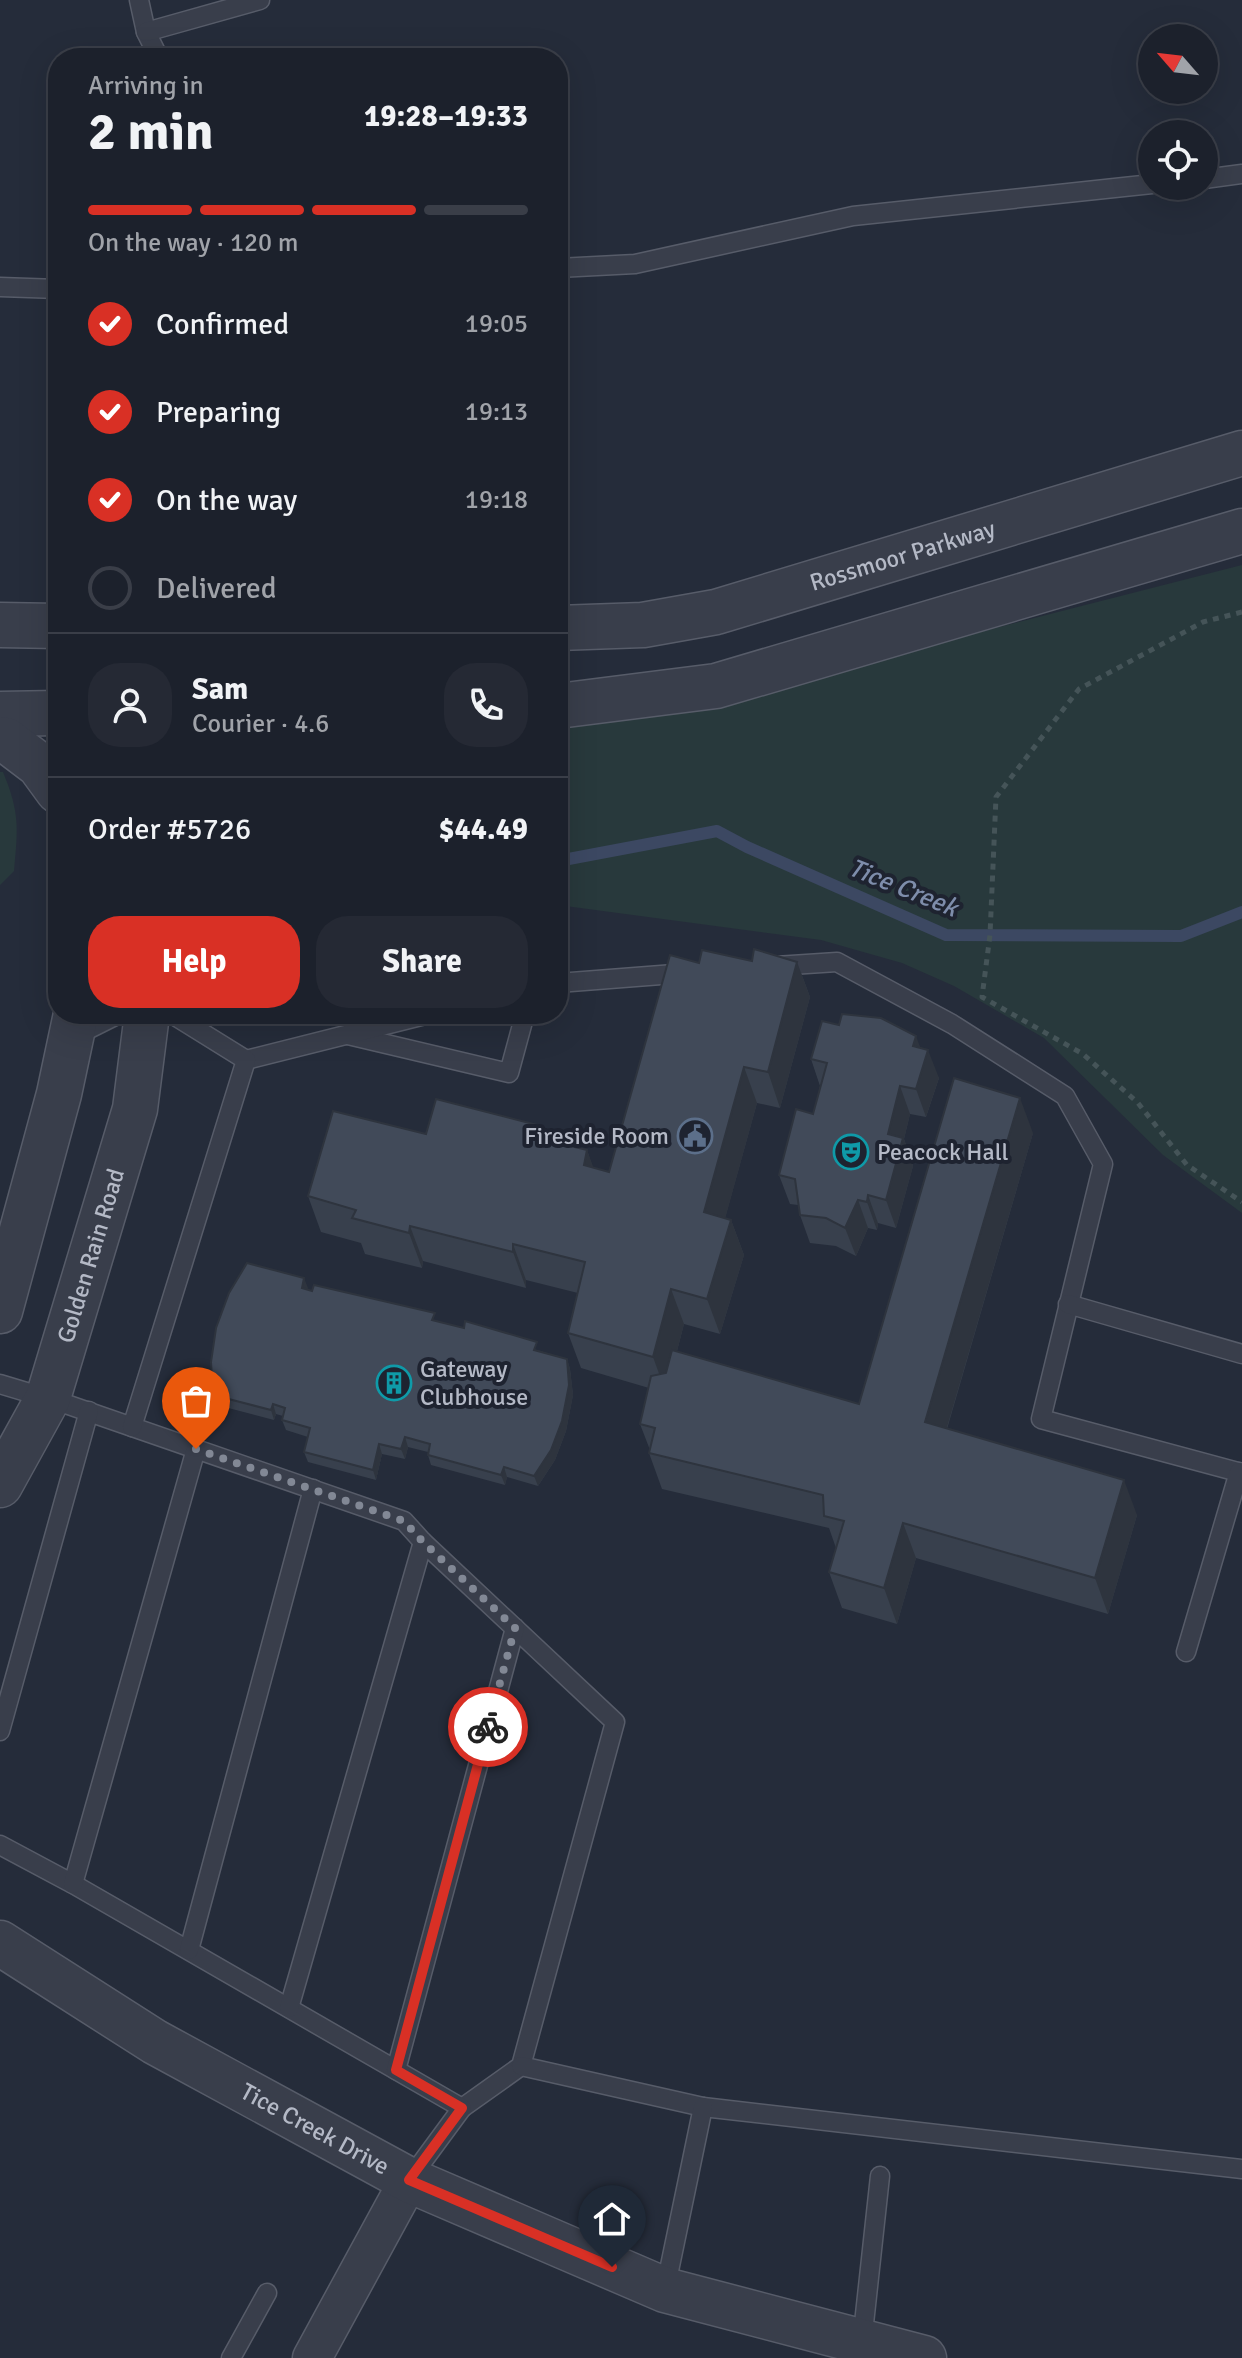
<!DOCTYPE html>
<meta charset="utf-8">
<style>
:root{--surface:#1c212c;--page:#252934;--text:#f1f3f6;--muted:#a0a3a9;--line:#3a3e48;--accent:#d93025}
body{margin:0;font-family:Signika,sans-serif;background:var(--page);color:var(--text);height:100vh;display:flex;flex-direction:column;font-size:30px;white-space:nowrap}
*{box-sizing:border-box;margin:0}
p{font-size:26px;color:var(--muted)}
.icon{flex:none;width:44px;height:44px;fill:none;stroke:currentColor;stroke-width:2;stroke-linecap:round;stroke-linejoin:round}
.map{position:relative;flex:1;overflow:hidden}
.panel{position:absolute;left:48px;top:48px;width:520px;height:976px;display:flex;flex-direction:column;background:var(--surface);border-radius:32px;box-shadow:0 8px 32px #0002,0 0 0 2px var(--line)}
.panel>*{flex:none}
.needle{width:52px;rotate:298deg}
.buttons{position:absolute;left:1138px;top:24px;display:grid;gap:16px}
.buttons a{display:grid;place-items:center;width:80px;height:80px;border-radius:50%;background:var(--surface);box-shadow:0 8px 32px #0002,0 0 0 2px var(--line);font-size:40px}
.pin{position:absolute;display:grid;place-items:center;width:68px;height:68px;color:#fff;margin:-82px -34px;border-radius:50% 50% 50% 0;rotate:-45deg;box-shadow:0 0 8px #0007}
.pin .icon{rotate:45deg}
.courier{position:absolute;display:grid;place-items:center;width:80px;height:80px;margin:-40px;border:6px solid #d93025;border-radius:50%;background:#fff;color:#222;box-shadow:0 2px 10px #0007}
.overview em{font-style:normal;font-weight:800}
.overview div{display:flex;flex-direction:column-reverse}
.overview{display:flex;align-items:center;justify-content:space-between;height:136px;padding:0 40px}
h1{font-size:52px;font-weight:800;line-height:60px}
.bar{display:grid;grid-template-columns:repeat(4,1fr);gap:12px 8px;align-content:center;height:96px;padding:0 40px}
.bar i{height:10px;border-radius:6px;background:var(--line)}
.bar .selected{background:var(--accent)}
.bar p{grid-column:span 4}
.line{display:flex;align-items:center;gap:20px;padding:0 40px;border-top:2px solid var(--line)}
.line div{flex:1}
.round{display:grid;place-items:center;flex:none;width:84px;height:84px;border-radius:32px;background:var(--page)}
ol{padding:0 40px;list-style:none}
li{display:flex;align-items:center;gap:24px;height:88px}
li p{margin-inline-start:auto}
li .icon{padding:8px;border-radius:50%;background:var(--accent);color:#fff;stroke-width:4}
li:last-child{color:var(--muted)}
li i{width:44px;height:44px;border:4px solid var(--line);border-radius:50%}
.action{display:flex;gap:16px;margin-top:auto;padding:16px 40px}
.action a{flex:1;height:92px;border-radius:32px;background:var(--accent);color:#fff;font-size:32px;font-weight:800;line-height:92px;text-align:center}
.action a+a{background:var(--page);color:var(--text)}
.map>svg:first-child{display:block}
.green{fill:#28393c}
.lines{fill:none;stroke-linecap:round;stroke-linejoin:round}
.stream{stroke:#3c4862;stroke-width:12}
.service-casing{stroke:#575c69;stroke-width:21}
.minor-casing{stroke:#575c69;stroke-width:41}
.tertiary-casing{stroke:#575c69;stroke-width:47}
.path{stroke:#455458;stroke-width:5;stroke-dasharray:6 6;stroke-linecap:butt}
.service{stroke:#393e4b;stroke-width:18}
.minor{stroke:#393e4b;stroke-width:38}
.tertiary{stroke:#393e4b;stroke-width:44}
.wall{fill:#38404d}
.shaded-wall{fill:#2e343e}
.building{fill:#414a59;stroke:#2e343e;stroke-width:2}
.done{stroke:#828895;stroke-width:8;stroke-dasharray:0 14.4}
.route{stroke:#d93025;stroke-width:10}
.labels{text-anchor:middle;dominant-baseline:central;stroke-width:8;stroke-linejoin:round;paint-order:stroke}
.street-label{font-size:24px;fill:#b4b9c6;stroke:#1e2330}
.poi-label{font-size:24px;fill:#b4b9c6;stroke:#1e2330;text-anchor:start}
.water-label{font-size:26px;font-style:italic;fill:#7e8dab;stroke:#1e2330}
</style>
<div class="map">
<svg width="1242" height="2358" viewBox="0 0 1242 2358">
<rect width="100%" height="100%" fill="#252c3a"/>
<g class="green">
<polygon points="1242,565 1242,1213 1163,1155 1044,1038 954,986 902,963 821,940 558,905 558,721 671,711"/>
<path d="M0,772H3C20,813 18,829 14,871L0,885Z"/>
</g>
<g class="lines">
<polyline class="stream" points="558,861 717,831 747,847 946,935 1181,936 1242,912"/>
<g class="service-casing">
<g id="service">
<polyline points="139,0 146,32 159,58"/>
<polyline points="146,32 260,0"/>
<polyline points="1204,179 1242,174"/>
<polyline points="558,268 635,264 853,216 1152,184"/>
<polyline points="0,287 58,289"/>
<polyline points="776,966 837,962 952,1024 1065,1096 1103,1164 1041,1419 1242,1473"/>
<polyline points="558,983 687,973"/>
<polyline points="348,1035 509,1073 525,1014"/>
<polyline points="75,1036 119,1014"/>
<polyline points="246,1060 429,1014"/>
<polyline points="1068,1304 1242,1354"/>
<polyline points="0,1384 63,1403 404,1521 423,1542 615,1722 521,2066 462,2108"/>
<polyline points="132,1427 246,1060 172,1014"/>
<polyline points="1186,1652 1239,1472"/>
<polyline points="0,1731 89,1411"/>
<polyline points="0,1845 73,1884 462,2108 409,2180"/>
<polyline points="73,1884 196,1449"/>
<polyline points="189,1950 313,1489"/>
<polyline points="289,2008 423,1542"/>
<polyline points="521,2066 703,2107 1242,2169"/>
<polyline points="396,2070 515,1628"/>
<polyline points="665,2290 703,2107"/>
<polyline points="862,2342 880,2176"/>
<polyline points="231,2358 267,2293"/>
</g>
</g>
<g class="minor-casing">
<polyline id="minor" points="312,2358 409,2180"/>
</g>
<g class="tertiary-casing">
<g id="tertiary">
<polyline points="0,625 58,626"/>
<path id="s1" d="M558,628L643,625L716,612L1242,453"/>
<polyline points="558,706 716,686 1242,531"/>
<polyline points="0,714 58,713"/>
<polyline points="0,739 6,740 39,765 58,791"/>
<polyline points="0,1311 59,1094 76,1014"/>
<path id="s2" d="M0,1485L48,1398L135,1109L147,1014"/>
<path id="s3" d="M0,1943L155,2042L409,2180L665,2290L924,2358"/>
</g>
</g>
<polyline class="path" points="1242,612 1203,622 1079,689 996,797 990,935 982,997 1083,1054 1138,1103 1187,1165 1242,1202"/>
<use href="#service" class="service"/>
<use href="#minor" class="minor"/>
<use href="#tertiary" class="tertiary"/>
</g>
<g class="wall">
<polygon points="752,961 797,962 810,997 780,1108 757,1103 725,1218 731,1220 744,1255 720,1334 684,1324 677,1351 859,1404 1033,1133 947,1429 1137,1515 1108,1614 916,1558 897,1624 842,1608 829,1572 836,1548 829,1528 662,1489 649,1453 650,1450 640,1424 649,1388 581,1368 568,1333 578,1293 526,1280 526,1288 423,1261 422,1268 365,1254 361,1243 321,1232 308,1196 426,1134 541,1139 587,1150 593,1168 609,1172 699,963"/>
<polygon points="920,1048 939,1078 926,1117 910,1114 904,1139 913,1166 896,1228 878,1223 877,1230 868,1228 856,1256 836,1246 810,1243 800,1215 798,1205 790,1204 779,1175 813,1114 820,1086 811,1059"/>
<polygon points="304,1278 307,1290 438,1321 567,1359 570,1369 573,1395 566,1431 555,1460 538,1486 507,1477 505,1485 431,1465 428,1455 428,1452 408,1447 405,1459 382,1454 376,1480 308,1462 304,1452 308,1437 286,1430 282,1420 283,1416 276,1414 274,1420 217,1405 213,1395"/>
</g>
<g class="shaded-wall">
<polygon points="797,962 810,997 780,1108 768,1072"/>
<polygon points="916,1036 925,1060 928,1050 939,1078 926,1117 916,1089 913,1046"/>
<polygon points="744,1067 757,1103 717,1248 704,1212"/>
<polygon points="900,1086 910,1114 904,1139 913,1166 896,1228 886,1200 888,1134"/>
<polygon points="1020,1098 1033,1133 938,1458 925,1422"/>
<polygon points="537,1125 550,1161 534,1137"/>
<polygon points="587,1150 600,1186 584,1165"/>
<polygon points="868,1195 878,1223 877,1230 867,1202"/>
<polygon points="858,1200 868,1228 856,1256 845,1228"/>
<polygon points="731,1220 744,1255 720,1334 707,1299"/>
<polygon points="410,1226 423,1261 422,1268 409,1233"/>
<polygon points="513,1244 526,1280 526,1288 513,1252"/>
<polygon points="304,1278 308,1288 306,1298 302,1288"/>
<polygon points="671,1289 684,1324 666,1393 653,1357"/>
<polygon points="567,1359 570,1369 573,1395 566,1431 555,1460 538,1486 534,1476"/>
<polygon points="273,1404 276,1414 274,1420 271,1410"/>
<polygon points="405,1437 408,1447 405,1459 401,1449"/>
<polygon points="379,1444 382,1454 376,1480 373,1470"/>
<polygon points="504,1467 507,1477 505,1485 501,1475"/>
<polygon points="1124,1480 1137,1515 1108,1614 1095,1578"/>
<polygon points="903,1523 916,1558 897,1624 884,1588"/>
</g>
<g class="building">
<polygon points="754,949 797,962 768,1072 744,1067 704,1212 731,1220 707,1299 671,1289 653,1357 568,1333 585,1262 513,1244 513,1252 410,1226 409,1233 352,1218 356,1210 308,1196 333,1111 426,1134 436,1099 537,1125 534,1137 587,1150 584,1165 609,1172 670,955 699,963 702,950 752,961"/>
<polygon points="842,1014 881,1018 916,1036 913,1046 928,1050 916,1089 900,1086 888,1134 903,1138 886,1200 868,1195 867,1202 858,1200 845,1228 826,1218 800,1215 795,1179 779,1175 796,1109 813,1114 827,1063 811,1059 822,1021 839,1025"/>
<polygon points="954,1078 1020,1098 925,1422 1124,1480 1095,1578 903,1523 884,1588 829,1572 844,1521 824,1516 823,1495 649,1453 655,1428 640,1424 651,1376 666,1373 672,1350 859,1404"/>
<polygon points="247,1263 304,1278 302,1288 312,1291 314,1285 435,1313 432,1320 464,1328 465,1321 537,1342 534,1350 567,1359 569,1385 562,1421 551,1450 534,1476 504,1467 501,1475 428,1455 430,1444 405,1437 401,1449 379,1444 373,1470 304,1452 310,1428 282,1420 285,1408 273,1404 271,1410 213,1395 211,1362 216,1328 229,1293"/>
</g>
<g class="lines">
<polyline class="done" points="196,1449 404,1521 423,1542 515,1628 488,1727"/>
<polyline class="route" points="488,1727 396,2070 462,2108 409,2180 612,2267"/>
</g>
<defs>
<g id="civic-ring" transform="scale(1.8)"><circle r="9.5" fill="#1e2330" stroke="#5c6f8a" stroke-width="1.5"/><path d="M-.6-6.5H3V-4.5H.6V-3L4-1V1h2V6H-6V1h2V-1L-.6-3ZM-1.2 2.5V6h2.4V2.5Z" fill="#5c6f8a"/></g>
<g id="theatre-ring" transform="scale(1.8)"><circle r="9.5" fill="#1e2330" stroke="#0f9aa8" stroke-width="1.5"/><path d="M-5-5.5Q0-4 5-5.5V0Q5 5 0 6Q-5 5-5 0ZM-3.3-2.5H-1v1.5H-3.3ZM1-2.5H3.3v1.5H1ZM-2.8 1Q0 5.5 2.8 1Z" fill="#0f9aa8"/></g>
<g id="building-ring" transform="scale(1.8)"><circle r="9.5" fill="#1e2330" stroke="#0f9aa8" stroke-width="1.5"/><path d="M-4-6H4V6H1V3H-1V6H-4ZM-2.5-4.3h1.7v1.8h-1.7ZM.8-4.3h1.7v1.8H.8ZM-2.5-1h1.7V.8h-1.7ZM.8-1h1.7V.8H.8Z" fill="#0f9aa8"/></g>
</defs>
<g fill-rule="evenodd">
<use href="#civic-ring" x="695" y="1136"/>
<use href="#theatre-ring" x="851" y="1152"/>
<use href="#building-ring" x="394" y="1383"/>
</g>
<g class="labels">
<g class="street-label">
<text stroke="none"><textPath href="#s1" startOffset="354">Rossmoor Parkway</textPath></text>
<text stroke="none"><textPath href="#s2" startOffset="248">Golden Rain Road</textPath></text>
<text stroke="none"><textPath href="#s3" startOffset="366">Tice Creek Drive</textPath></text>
</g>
<g class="poi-label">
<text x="669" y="1136" text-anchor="end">Fireside Room</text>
<text x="877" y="1152">Peacock Hall</text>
<text x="420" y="1369">Gateway<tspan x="420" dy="28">Clubhouse</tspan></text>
</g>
<g class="water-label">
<text transform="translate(903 888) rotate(22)">Tice Creek</text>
</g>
</g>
</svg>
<div class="buttons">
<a><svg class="needle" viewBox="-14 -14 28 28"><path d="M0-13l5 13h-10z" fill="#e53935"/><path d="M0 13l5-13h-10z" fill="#a0a3a9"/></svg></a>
<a><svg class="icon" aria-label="locate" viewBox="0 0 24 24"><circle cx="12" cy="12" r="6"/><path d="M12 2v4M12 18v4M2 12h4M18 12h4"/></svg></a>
</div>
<div class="pin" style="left:196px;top:1449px;background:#ea580c"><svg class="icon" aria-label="bag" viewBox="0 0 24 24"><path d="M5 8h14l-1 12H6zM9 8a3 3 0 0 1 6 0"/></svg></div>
<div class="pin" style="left:612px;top:2267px;background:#1f2937"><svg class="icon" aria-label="home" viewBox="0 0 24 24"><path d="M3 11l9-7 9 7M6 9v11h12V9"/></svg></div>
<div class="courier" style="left:488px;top:1727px"><svg class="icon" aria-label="bike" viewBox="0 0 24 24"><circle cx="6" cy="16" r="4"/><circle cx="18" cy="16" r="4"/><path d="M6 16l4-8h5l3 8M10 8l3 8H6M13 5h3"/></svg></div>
<section class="panel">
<div class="overview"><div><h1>2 min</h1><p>Arriving in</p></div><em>19:28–19:33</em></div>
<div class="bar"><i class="selected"></i><i class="selected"></i><i class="selected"></i><i></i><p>On the way · 120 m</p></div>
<ol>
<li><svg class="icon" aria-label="check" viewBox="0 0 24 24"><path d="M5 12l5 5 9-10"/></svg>Confirmed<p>19:05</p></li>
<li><svg class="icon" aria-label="check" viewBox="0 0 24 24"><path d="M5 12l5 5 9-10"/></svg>Preparing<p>19:13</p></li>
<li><svg class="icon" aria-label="check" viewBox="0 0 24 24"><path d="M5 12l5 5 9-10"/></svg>On the way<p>19:18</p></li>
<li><i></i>Delivered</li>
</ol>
<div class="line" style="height:144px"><a class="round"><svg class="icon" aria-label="person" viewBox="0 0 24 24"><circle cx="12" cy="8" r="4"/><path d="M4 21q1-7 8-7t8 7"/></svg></a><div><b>Sam</b><p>Courier · 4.6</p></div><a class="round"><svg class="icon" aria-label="phone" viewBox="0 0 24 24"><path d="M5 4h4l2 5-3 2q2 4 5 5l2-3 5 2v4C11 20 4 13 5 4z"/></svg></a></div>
<div class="line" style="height:104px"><div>Order #5726</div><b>$44.49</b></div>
<div class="action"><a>Help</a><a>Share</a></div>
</section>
</div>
